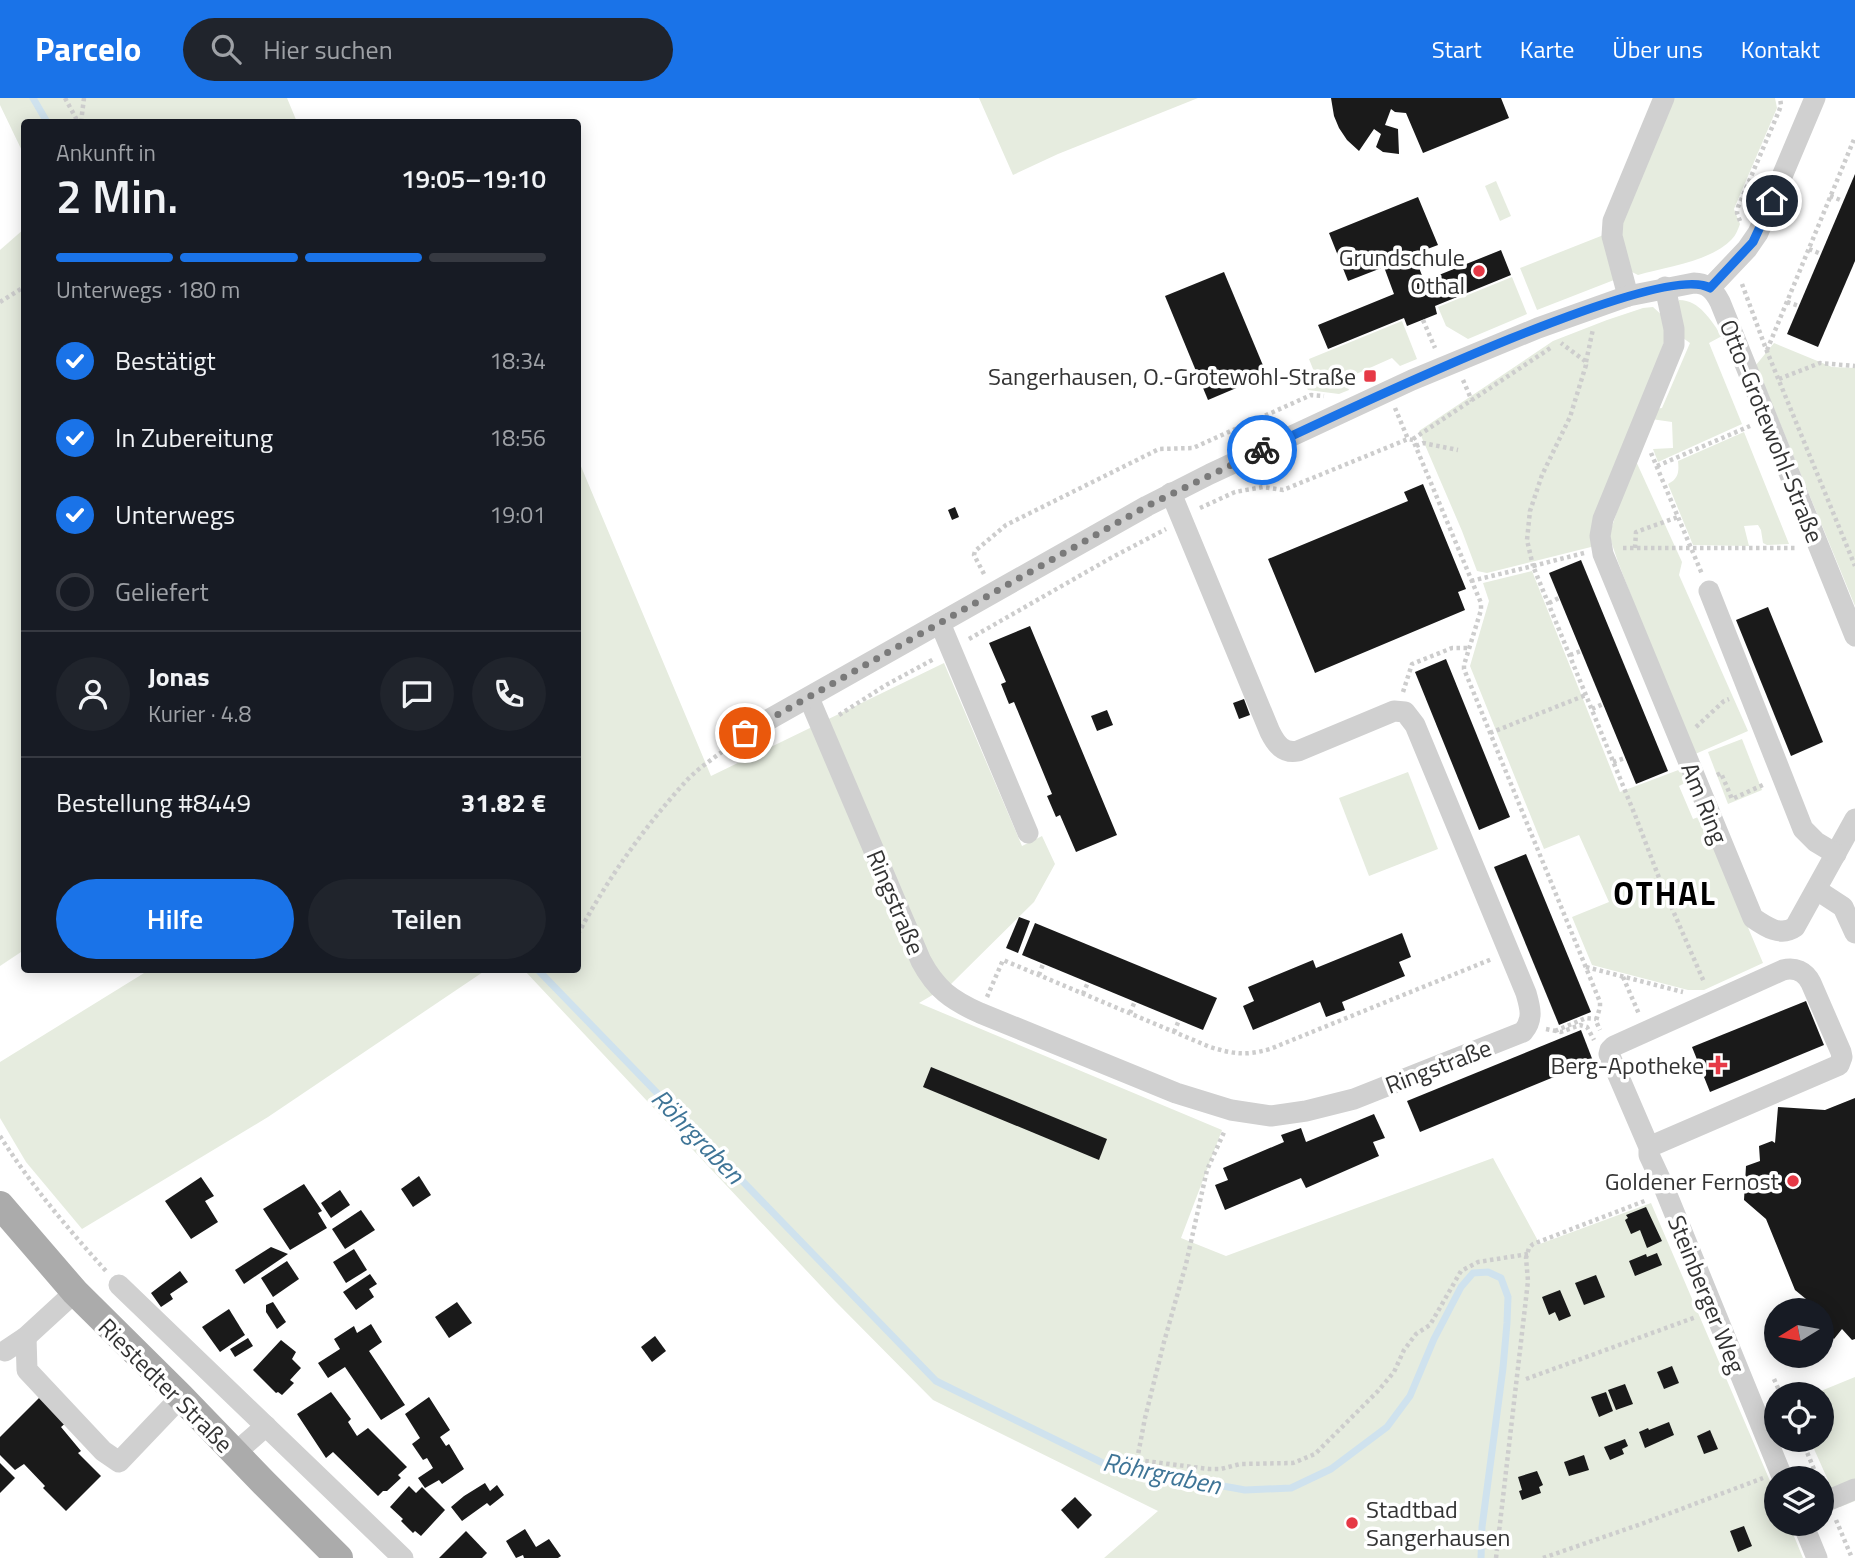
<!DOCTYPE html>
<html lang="de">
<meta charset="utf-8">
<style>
:root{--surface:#171b24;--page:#20242c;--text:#f1f3f6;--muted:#9ea1a6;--line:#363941;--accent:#1a73e8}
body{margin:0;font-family:"Titillium Web",sans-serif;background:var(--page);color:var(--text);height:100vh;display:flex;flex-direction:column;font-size:26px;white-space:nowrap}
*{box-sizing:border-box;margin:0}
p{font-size:23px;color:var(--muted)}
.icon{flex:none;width:38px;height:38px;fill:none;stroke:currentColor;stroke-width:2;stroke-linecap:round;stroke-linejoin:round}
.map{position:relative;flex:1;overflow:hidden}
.side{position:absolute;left:21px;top:21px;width:560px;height:854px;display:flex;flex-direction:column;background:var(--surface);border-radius:7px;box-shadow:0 4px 18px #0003}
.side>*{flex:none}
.needle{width:46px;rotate:259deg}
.buttons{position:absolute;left:1764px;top:1200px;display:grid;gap:14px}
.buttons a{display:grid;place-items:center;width:70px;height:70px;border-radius:50%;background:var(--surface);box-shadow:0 4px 18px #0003;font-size:35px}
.pin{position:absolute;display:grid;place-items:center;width:60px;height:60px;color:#fff;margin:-30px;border:4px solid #fff;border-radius:50%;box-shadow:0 2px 7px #0007}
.courier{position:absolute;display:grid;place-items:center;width:70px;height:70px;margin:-35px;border:5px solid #1a73e8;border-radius:50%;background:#fff;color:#222;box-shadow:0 2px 9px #0007}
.overview em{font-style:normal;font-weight:600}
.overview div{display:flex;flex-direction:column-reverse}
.overview{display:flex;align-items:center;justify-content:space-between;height:119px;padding:0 35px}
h1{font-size:46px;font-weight:600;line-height:52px}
.bar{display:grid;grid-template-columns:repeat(4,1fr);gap:10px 7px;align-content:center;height:84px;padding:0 35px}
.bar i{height:9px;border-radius:5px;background:var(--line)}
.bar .active{background:var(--accent)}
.bar p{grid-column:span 4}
.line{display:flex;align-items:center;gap:18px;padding:0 35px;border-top:2px solid var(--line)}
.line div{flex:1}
.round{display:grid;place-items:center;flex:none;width:74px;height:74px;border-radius:37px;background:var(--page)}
ol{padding:0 35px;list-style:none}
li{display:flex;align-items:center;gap:21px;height:77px}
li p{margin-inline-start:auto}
li .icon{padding:7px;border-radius:50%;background:var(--accent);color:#fff;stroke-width:4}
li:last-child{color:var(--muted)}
li i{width:38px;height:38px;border:4px solid var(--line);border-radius:50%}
.primary-button{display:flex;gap:14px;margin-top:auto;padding:14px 35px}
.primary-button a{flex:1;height:80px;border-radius:42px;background:var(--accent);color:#fff;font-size:28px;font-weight:600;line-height:80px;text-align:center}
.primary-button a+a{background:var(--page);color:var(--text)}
header{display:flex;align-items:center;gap:42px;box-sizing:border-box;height:98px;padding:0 35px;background:var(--accent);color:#fff}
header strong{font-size:33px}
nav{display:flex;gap:38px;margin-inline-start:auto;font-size:24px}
.search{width:490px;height:63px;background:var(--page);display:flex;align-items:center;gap:18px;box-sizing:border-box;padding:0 24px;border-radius:38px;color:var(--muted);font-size:26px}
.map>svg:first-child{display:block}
.green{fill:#e6ecdf}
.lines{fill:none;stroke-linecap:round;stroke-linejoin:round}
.stream{stroke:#cfe2ee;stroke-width:7}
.building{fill:#1a1a1a}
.path{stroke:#cdcdcd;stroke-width:4.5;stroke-dasharray:3.5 3.5;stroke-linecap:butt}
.minor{stroke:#d0d0d0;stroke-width:21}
.major{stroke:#ababab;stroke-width:28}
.done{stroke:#7a7a7a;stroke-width:7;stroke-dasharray:0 12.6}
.route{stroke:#1a73e8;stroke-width:9}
.poi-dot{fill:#e63946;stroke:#fff;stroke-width:2.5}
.labels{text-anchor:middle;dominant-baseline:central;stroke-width:7;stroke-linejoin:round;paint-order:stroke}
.poi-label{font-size:24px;fill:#333;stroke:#fff;text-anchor:end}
.street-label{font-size:24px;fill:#333;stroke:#fff}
.water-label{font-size:26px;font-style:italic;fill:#3f7597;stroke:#fff}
.district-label{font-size:32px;font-weight:bold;letter-spacing:2px;fill:#000;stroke:#fff}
</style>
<header>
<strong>Parcelo</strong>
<div class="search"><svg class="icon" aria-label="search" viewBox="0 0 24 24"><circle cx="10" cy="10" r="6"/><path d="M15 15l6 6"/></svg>Hier suchen</div>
<nav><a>Start</a><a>Karte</a><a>Über uns</a><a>Kontakt</a></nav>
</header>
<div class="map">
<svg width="1855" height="1460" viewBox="0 0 1855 1460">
<rect width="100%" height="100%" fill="#fff"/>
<g class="green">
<polygon points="0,0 287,0 297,24 24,24 24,57 0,7"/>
<polygon points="979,0 1198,0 1058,56 1013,77"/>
<path d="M1669,0H1775L1777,10L1734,111L1740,126C1738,131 1736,137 1732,141C1712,163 1666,169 1638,177L1630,173L1619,123Z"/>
<polygon points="1496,83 1511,118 1500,123 1485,88"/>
<polygon points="24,131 24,852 0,868 0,152"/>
<polygon points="1606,136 1614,182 1537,212 1520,170"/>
<polygon points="1512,179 1527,216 1468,241 1446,228 1438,209"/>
<path d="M1679,202C1700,202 1711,223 1722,238L1709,245L1742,326L1658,364L1653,351L1673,350L1672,324L1651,321L1654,311L1662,310L1690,245L1683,240L1676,209Z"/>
<polygon points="1653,209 1665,220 1668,233 1591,449 1487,475 1477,473 1462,433 1419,333 1553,243 1607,222 1643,210"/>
<polygon points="1402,223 1417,261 1400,268 1392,260 1345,281 1349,292 1339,296 1308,292 1302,282 1315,276 1309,261"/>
<polygon points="1774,245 1832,269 1855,270 1855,508 1756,267"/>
<path d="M1744,334L1789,446L1767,447L1763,445L1761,432L1758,427L1744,428L1749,448L1693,447L1668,386C1679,381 1679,373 1678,363Z"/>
<polygon points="1635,361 1682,464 1679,477 1748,633 1693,657 1618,464 1609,437"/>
<polygon points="578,366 580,366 711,678 944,565 1022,748 1042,738 1055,766 1034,804 951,886 919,905 1222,1032 1181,1140 1226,1158 1493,1060 1537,1141 1537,1147 1651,1105 1776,1397 1776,1426 1789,1426 1803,1460 1104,1460 1158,1413 933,1302 835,1203 524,872 578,872"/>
<polygon points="1532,473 1620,694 1681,671 1687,684 1679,688 1693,721 1701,718 1763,865 1704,892 1688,892 1592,867 1572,819 1609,804 1579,737 1544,751 1470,568 1489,503 1483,485"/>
<polygon points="1742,641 1762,692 1728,706 1708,654"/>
<polygon points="1408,674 1438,751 1369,778 1339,700"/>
<polygon points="149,872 486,872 268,1019 82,1131 26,1064 0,1020 0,964"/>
<polygon points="1855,1279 1855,1403 1840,1409 1810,1342 1822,1342 1822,1297 1811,1297"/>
</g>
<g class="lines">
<g class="stream">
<polyline points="33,0 47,24"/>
<polyline points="538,872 936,1283 1107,1367 1245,1392 1291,1390 1331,1371 1387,1329 1410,1298 1434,1241 1461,1189 1473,1175 1488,1174 1501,1180 1508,1199 1507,1225 1503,1270 1482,1429 1481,1460"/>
</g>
</g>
<g class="building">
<polygon points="1331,0 1501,0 1509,20 1423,55 1406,15 1395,14 1391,11 1385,27 1398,31 1399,56 1383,54 1376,49 1381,36 1374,31 1359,53 1347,42 1339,30 1334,18"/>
<polygon points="1855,76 1855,163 1818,249 1787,236"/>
<polygon points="1418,99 1438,147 1414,156 1424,183 1501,152 1511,177 1435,208 1437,216 1407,228 1404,220 1328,251 1318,227 1394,196 1384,169 1348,183 1329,135"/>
<polygon points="1224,174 1267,277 1208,302 1165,198"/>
<polygon points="1423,386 1466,491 1458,494 1465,512 1315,575 1268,461 1408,403 1404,394"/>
<polygon points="955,409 959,419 952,422 948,412"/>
<polygon points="1581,462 1668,673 1636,686 1549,475"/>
<polygon points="1768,509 1823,644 1791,658 1736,522"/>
<polygon points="1030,528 1117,737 1076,754 1060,717 1056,719 1047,698 1052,696 1014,604 1009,606 1001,586 1006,584 989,545"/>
<polygon points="1446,561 1510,719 1479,732 1415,574"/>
<polygon points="1244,601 1250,617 1239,621 1233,605"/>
<polygon points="1107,612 1113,627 1097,633 1091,618"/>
<polygon points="1526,756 1591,914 1559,927 1494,769"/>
<polygon points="1019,819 1030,823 1018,855 1006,850"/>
<polygon points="1035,825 1217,900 1203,932 1022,857"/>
<polygon points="1402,835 1411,859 1399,864 1405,878 1342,904 1345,912 1326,919 1320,904 1253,932 1243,908 1254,903 1248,889 1313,862 1316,870"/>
<polygon points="1806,903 1824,947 1710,994 1692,949"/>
<polygon points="1581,932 1593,963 1420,1034 1407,1003"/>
<polygon points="931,969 1107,1041 1099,1062 923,989"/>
<polygon points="1855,1000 1855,1241 1852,1242 1842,1231 1834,1241 1822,1230 1822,1213 1814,1213 1817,1210 1795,1192 1766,1121 1744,1102 1746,1068 1760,1063 1759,1048 1772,1043 1775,1045 1778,1009 1825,1012"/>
<polygon points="1374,1016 1385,1040 1373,1044 1379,1058 1306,1090 1301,1080 1225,1112 1215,1087 1228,1082 1223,1070 1284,1044 1281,1037 1301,1030 1306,1044"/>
<polygon points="419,1078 431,1097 413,1109 401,1091"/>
<polygon points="201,1079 214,1098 205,1103 218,1124 191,1141 165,1103"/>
<polygon points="304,1086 322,1113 318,1115 327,1130 290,1152 263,1111"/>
<polygon points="340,1092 350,1107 331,1120 321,1105"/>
<polygon points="1646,1109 1662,1143 1647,1150 1640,1132 1631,1136 1625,1122 1628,1120 1626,1117"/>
<polygon points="361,1112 375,1132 345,1151 332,1131"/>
<polygon points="271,1149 288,1156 244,1186 235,1172"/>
<polygon points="354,1151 367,1172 346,1185 333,1164"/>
<polygon points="1657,1155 1662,1167 1635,1178 1629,1163 1646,1156 1647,1159"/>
<polygon points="287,1163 299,1181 273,1199 261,1180"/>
<polygon points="180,1173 188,1184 170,1196 173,1201 161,1209 151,1195"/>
<polygon points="370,1176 377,1186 369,1191 374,1199 356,1212 343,1194"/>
<polygon points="1596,1177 1605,1199 1584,1207 1575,1185"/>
<polygon points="1560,1192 1571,1218 1559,1223 1555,1214 1549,1217 1542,1199"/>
<polygon points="273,1204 286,1224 277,1231 266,1214 266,1207"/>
<polygon points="457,1204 472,1225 449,1240 435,1219"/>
<polygon points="229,1211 245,1237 220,1254 202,1229"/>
<polygon points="371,1226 382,1244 369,1253 405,1307 381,1322 345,1269 328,1280 318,1265 340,1251 334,1241 354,1228 357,1235"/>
<polygon points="655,1238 666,1253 652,1264 641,1249"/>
<polygon points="248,1240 253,1248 235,1259 230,1251"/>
<polygon points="281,1242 296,1254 292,1261 301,1270 290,1282 294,1285 282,1297 278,1294 276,1295 253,1272"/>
<polygon points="1672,1268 1679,1285 1664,1291 1657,1274"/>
<polygon points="1625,1286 1633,1306 1616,1312 1608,1292"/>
<polygon points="331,1294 351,1321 348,1324 357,1338 368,1330 407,1369 398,1377 401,1380 387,1393 383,1393 378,1398 333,1354 326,1360 297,1316"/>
<polygon points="1606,1294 1613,1313 1599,1319 1591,1299"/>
<polygon points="42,1297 68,1323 61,1329 81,1353 78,1355 101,1378 66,1413 43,1390 45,1388 24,1366 15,1372 0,1357 0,1339"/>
<polygon points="429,1299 450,1332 440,1339 446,1348 449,1346 464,1371 442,1386 439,1382 425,1390 418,1380 433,1370 427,1360 423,1362 412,1346 420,1340 405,1316"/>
<polygon points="1669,1324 1674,1337 1645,1350 1639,1334 1648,1330 1649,1332"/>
<polygon points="1710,1332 1718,1351 1704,1356 1697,1338"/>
<polygon points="1625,1341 1628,1348 1622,1351 1624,1356 1610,1362 1604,1349"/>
<polygon points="1584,1357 1589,1372 1569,1378 1564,1364"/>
<polygon points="0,1365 15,1380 0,1395"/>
<polygon points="1537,1373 1543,1387 1539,1389 1541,1395 1522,1402 1519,1393 1522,1392 1518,1379"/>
<polygon points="485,1385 490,1393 497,1387 504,1397 490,1408 487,1405 462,1423 451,1409 464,1398"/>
<polygon points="409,1388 416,1395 422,1389 445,1412 421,1438 415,1433 413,1435 401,1423 403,1421 390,1409"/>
<polygon points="1075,1399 1092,1417 1078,1431 1061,1412"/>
<polygon points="1744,1428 1752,1448 1738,1454 1730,1433"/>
<polygon points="525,1431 536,1449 549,1441 561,1458 558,1460 524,1460 523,1457 516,1460 506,1443"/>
<polygon points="466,1433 487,1455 482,1460 439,1460"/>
</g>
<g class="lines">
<g class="path">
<polyline points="65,0 78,24"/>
<polyline points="81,24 84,0"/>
<polyline points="1830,98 1843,103"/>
<polyline points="1740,123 1737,115 1738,109 1779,13 1781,7 1780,0"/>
<polyline points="1809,151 1821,156"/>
<polyline points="1742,186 1766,251 1855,468"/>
<polyline points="0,204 24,189"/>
<polyline points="1787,204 1799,208"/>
<polyline points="1423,222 1435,250"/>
<polyline points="1767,252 1855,39"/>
<polyline points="1586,264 1593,231"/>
<polyline points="1779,281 1820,265 1855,268"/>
<polyline points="1463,282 1472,303"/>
<polyline points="1395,310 1408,341"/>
<polyline points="1413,341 1552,249"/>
<polyline points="1416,348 1423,345 1458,352"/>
<polyline points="1651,355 1702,476"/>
<polyline points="1657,368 1750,328"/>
<polyline points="1200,410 1235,394 1263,389 1283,392 1408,341 1413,342 1481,505 1481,512 1464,567 1464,571 1600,904 1600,909 1596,923 1600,932"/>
<polyline points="1623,450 1797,450"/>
<polyline points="1635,450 1636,434 1678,419"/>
<polyline points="1584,455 1533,468 1635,717 1661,785 1704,884"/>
<polyline points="984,476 974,457 975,453 1006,427 1159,351 1193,350 1311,297 1324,298"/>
<polyline points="1471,483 1533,468 1527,442 1530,413 1542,377 1570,319 1586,267 1585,263 1561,245"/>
<polyline points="1549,505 1559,500"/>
<polyline points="969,541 1109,461 1166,431"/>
<polyline points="1570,557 1581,553"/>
<polyline points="1403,594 1412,566 1452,550 1469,550"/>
<polyline points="1592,611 1603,606"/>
<polyline points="839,617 886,587 934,561"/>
<polyline points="1696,629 1724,603 1729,601"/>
<polyline points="1490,635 1586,597"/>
<polyline points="1613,664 1625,660"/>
<polyline points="1717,677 1721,675 1732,701 1765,686"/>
<path d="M578,836C608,780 645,728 688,681C701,668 717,658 731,647"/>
<polyline points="1586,869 1683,894"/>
<polyline points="1039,877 1043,866"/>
<polyline points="1623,879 1639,916"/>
<polyline points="1083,896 1088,884"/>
<path d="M987,899L1003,862L1210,949C1234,956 1245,958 1270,951L1492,861"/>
<polyline points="1130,915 1135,903"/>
<polyline points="1546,931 1561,934 1580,927 1587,929 1594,942"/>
<polyline points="1555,933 1586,920 1596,921"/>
<polyline points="1174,934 1179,922"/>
<path d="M0,1038C31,1087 68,1131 106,1173"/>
<polyline points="1526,1281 1696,1219"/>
<polyline points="1774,1281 1781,1297"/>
<polyline points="1802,1342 1818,1381"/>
<polyline points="1137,1362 1145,1320 1164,1244 1186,1166 1207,1072 1225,1032"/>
<polyline points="1132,1381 1137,1362 1209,1371 1221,1371 1240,1366 1293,1365 1315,1356 1378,1293 1394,1274 1404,1252 1416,1236 1430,1227 1461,1173 1478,1164 1528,1156"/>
<polyline points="1836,1422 1852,1460"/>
<polyline points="1496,1460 1528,1183 1526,1160 1529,1150 1533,1146 1647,1102"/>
<polyline points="1543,1460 1644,1425 1763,1380"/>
</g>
<g class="minor">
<path d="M1665,189L1674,231V247L1603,421L1600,438L1603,456L1753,820C1766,829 1781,839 1795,829L1855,721"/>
<polyline points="1710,190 1747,151 1758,135 1815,0"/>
<polyline points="1628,198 1612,138 1613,123 1664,0"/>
<polyline points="1709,493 1803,731 1816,744 1836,756"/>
<polyline points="940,525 1028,735"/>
<path d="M809,600L921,863C936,891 951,902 980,915L1176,995L1231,1012L1271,1018L1306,1013L1354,1001L1523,934C1534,921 1530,909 1526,895L1415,627L1405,614L1394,613L1298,653C1283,656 1276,646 1270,634L1171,395"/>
<path d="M745,635L1147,408L1210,376L1412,282L1538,230L1628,198L1694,185C1707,185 1714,192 1720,204L1855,538"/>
<polyline points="1817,792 1843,809 1855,835"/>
<path d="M1649,1049L1839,967L1842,959L1841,954L1811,885C1805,873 1795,869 1783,872L1614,948L1610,952L1609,956L1649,1049V1057L1663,1087L1783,1381"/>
<polyline points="119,1187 403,1460"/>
<polyline points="26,1239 27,1272 103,1353 119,1364 181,1299"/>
<polyline points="5,1253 26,1239 75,1194"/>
<polyline points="235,1355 266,1328"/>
<polyline points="1822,1405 1855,1391"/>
<polyline points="1803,1426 1817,1460"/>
</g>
<polyline class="major" points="0,1107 75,1194 181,1299 264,1385 339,1460"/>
</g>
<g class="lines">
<polyline class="done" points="745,635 1147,408 1262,352"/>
<path class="route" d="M1262,352C1326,322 1661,160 1710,190L1753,144L1772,103"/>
</g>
<g class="poi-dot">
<circle cx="1479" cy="173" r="7"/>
<rect x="1363" y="271" width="14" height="14" rx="3.5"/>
<path d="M1714.5 956.5h7v7h7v7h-7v7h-7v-7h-7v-7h7z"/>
<circle cx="1793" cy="1083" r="7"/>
<circle cx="1352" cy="1425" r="7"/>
</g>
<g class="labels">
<g class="poi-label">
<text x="1465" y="159">Grundschule<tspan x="1465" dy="28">Othal</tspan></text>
<text x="1356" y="278">Sangerhausen, O.-Grotewohl-Straße</text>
<text x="1704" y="967">Berg-Apotheke</text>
<text x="1779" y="1083">Goldener Fernost</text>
<text x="1366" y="1411" text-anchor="start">Stadtbad<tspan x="1366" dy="28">Sangerhausen</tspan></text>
</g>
<g class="street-label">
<text transform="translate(1772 333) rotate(68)">Otto-Grotewohl-Straße</text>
<text transform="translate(1705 705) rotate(68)">Am Ring</text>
<text transform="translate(896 804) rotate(67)">Ringstraße</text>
<text transform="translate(1438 968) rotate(-21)">Ringstraße</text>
<text transform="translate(1707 1196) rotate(68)">Steinberger Weg</text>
<text transform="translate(166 1287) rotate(45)">Riestedter Straße</text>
</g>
<g class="water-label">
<text transform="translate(698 1038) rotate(46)">Röhrgraben</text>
<text transform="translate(1162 1375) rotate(12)">Röhrgraben</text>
</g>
<g class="district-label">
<text x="1665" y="795">OTHAL</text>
</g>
</g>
</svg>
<div class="buttons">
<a><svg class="needle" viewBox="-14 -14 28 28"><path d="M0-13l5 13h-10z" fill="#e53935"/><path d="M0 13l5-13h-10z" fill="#9ea1a6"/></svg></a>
<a><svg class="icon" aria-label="locate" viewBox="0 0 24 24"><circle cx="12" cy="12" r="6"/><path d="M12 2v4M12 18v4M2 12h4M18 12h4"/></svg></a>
<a><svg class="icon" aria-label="layers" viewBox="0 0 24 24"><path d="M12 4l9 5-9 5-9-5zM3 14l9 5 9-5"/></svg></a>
</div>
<div class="pin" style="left:745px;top:635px;background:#ea580c"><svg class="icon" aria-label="bag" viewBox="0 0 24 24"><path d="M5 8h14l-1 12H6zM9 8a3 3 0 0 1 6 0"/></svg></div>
<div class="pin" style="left:1772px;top:103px;background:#1f2937"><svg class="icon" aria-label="home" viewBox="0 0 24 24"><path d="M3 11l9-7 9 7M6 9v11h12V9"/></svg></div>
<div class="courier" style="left:1262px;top:352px"><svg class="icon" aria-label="bike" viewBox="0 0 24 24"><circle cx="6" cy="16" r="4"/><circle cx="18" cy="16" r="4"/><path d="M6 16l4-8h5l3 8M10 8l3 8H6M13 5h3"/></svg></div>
<section class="side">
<div class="overview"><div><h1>2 Min.</h1><p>Ankunft in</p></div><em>19:05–19:10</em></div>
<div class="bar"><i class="active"></i><i class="active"></i><i class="active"></i><i></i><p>Unterwegs · 180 m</p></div>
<ol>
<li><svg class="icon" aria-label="check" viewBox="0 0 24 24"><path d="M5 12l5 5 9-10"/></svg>Bestätigt<p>18:34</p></li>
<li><svg class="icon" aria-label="check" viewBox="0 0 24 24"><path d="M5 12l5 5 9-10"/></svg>In Zubereitung<p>18:56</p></li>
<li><svg class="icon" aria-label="check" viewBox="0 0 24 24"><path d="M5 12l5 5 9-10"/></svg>Unterwegs<p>19:01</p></li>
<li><i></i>Geliefert</li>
</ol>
<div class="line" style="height:126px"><a class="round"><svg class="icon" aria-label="person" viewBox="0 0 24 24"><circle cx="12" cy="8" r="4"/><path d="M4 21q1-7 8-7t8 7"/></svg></a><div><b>Jonas</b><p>Kurier · 4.8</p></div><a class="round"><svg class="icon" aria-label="chat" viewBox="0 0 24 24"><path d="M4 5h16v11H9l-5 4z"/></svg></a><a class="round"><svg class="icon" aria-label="phone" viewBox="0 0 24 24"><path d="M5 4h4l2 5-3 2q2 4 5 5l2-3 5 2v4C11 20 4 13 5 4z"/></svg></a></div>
<div class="line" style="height:91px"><div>Bestellung #8449</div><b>31.82 €</b></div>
<div class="primary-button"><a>Hilfe</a><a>Teilen</a></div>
</section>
</div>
